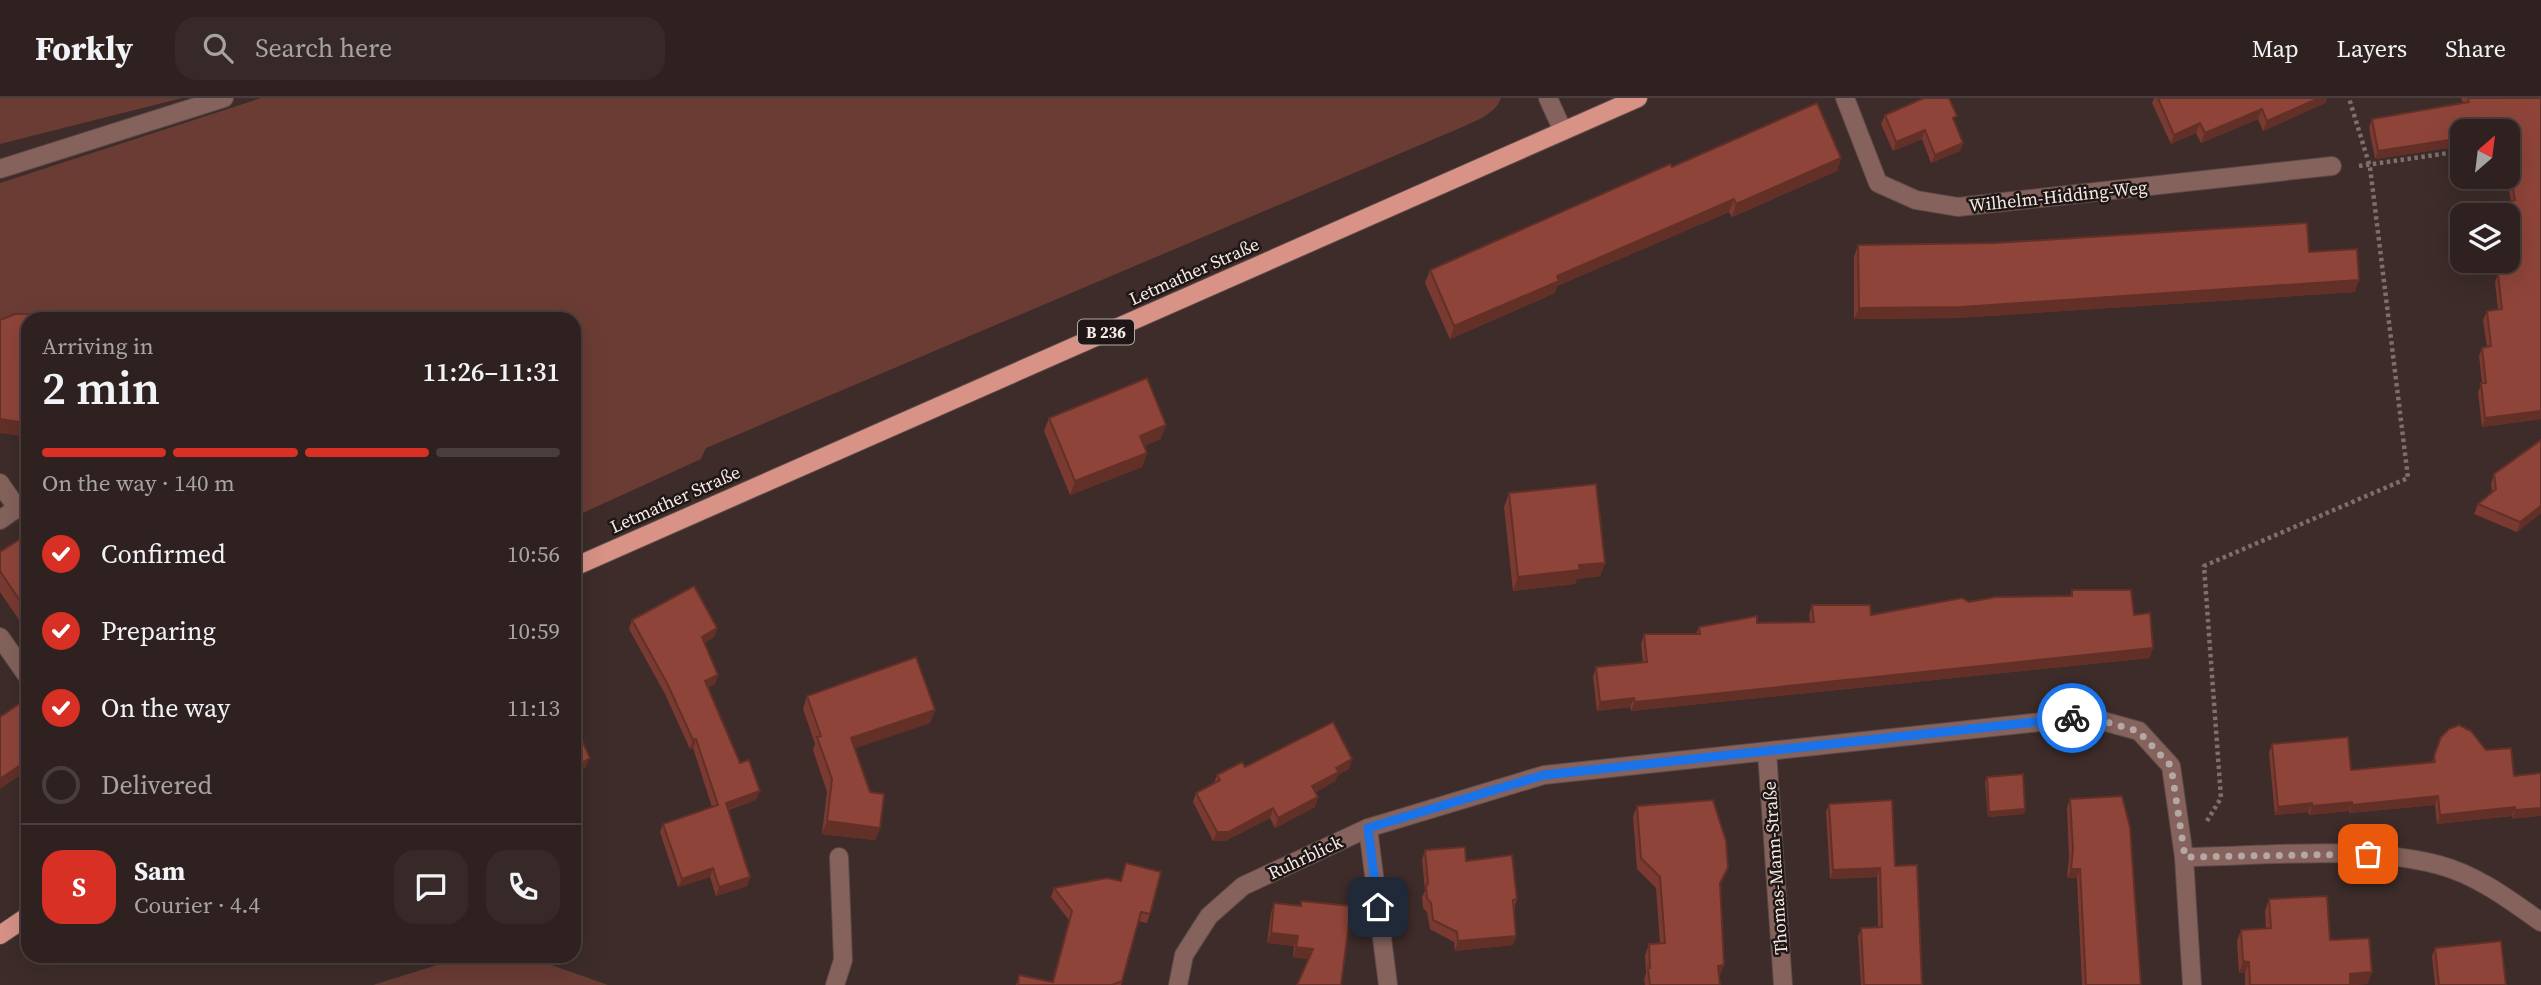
<!DOCTYPE html>
<meta charset="utf-8">
<style>
:root{--surface:#2e211f;--page:#362928;--text:#f1f3f6;--muted:#a7a3a4;--line:#493e3d;--accent:#d93025}
body{margin:0;font-family:"Source Serif 4",serif;background:var(--page);color:var(--text);height:100vh;display:flex;flex-direction:column;font-size:26px;white-space:nowrap}
*{box-sizing:border-box;margin:0}
p{font-size:23px;color:var(--muted)}
.icon{flex:none;width:38px;height:38px;fill:none;stroke:currentColor;stroke-width:2;stroke-linecap:round;stroke-linejoin:round}
.map{position:relative;flex:1;overflow:hidden}
.details{position:absolute;left:21px;top:214px;width:560px;height:651px;display:flex;flex-direction:column;background:var(--surface);border-radius:21px;box-shadow:0 7px 28px #0002,0 0 0 2px var(--line)}
.details>*{flex:none}
.needle{width:46px;rotate:28deg}
.controls{position:absolute;left:2450px;top:21px;display:grid;gap:14px}
.controls a{display:grid;place-items:center;width:70px;height:70px;border-radius:14px;background:var(--surface);box-shadow:0 7px 28px #0002,0 0 0 2px var(--line);font-size:35px}
.pin{position:absolute;display:grid;place-items:center;width:60px;height:60px;color:#fff;margin:-30px;border-radius:14px;box-shadow:0 4px 10px #0006}
.courier{position:absolute;display:grid;place-items:center;width:70px;height:70px;margin:-35px;border:5px solid #1a73e8;border-radius:50%;background:#fff;color:#222;box-shadow:0 2px 9px #0007}
.headline em{font-style:normal;font-weight:600}
.headline div{display:flex;flex-direction:column-reverse}
.headline{display:flex;align-items:center;justify-content:space-between;height:119px;padding:0 21px}
h1{font-size:46px;font-weight:600;line-height:52px}
.bar{display:grid;grid-template-columns:repeat(4,1fr);gap:10px 7px;align-content:center;height:84px;padding:0 21px}
.bar i{height:9px;border-radius:5px;background:var(--line)}
.bar .selected{background:var(--accent)}
.bar p{grid-column:span 4}
.line{display:flex;align-items:center;gap:18px;padding:0 21px;border-top:2px solid var(--line)}
.line div{flex:1}
.round{display:grid;place-items:center;flex:none;width:74px;height:74px;border-radius:21px;background:var(--page)}
ol{padding:0 21px;list-style:none}
li{display:flex;align-items:center;gap:21px;height:77px}
li p{margin-inline-start:auto}
li .icon{padding:7px;border-radius:50%;background:var(--accent);color:#fff;stroke-width:4}
li:last-child{color:var(--muted)}
li i{width:38px;height:38px;border:4px solid var(--line);border-radius:50%}
header{display:flex;align-items:center;gap:42px;box-sizing:border-box;height:98px;padding:0 35px;background:var(--surface);border-bottom:2px solid var(--line)}
header strong{font-size:33px}
nav{display:flex;gap:38px;margin-inline-start:auto;font-size:24px}
.search{width:490px;height:63px;background:var(--page);display:flex;align-items:center;gap:18px;box-sizing:border-box;padding:0 24px;border-radius:21px;color:var(--muted);font-size:26px}
.map>svg:first-child{display:block}
.green{fill:#6a3c34}
.lines{fill:none;stroke-linecap:round;stroke-linejoin:round}
.minor-casing{stroke:#5b4a47;stroke-width:20}
.major-casing{stroke:#5b4a47;stroke-width:20}
.path{stroke:#7e6f6c;stroke-width:4.5;stroke-dasharray:3.5 3.5;stroke-linecap:butt}
.minor{stroke:#85625c;stroke-width:18}
.major{stroke:#d89286;stroke-width:18}
.wall{fill:#7a3a31}
.shaded-wall{fill:#633028}
.building{fill:#8e4439;stroke:#633028;stroke-width:2}
.done{stroke:#b5a8a4;stroke-width:7;stroke-dasharray:0 12.6}
.route{stroke:#1a73e8;stroke-width:9}
.labels{text-anchor:middle;dominant-baseline:central;stroke-width:5;stroke-linejoin:round;paint-order:stroke}
.shield{fill:#1f1715;stroke:#b6aba8;stroke-width:2}
.shield-label{font-size:16px;font-weight:bold;fill:#f6eae7}
.street-label{font-size:18px;fill:#f6eae7;stroke:#1f1715}
</style>
<header>
<strong>Forkly</strong>
<div class="search"><svg class="icon" aria-label="search" viewBox="0 0 24 24"><circle cx="10" cy="10" r="6"/><path d="M15 15l6 6"/></svg>Search here</div>
<nav><a>Map</a><a>Layers</a><a>Share</a></nav>
</header>
<div class="map">
<svg width="2541" height="887" viewBox="0 0 2541 887">
<rect width="100%" height="100%" fill="#3d2c29"/>
<g class="green">
<polygon points="0,0 182,0 0,46"/>
<path d="M261,0H1501C1495,17 1475,23 1460,30L706,350L701,361L574,419V220H28L0,227V85Z"/>
<polygon points="466,858 526,858 608,887 373,887"/>
</g>
<g class="lines">
<g class="minor-casing">
<g id="minor">
<polyline points="1548,0 1563,33"/>
<polyline points="1845,0 1878,85 1916,102 1958,109 2332,68"/>
<polyline points="0,71 224,0"/>
<polyline points="0,385 17,410 0,422"/>
<polyline points="0,539 28,579"/>
<polyline points="1767,654 1783,887"/>
<polyline points="1368,730 1388,887"/>
<path d="M2184,759C2264,758 2362,747 2439,767C2477,777 2510,802 2541,824"/>
<polyline points="835,887 843,862 839,759"/>
<polyline points="1178,887 1184,857 1209,818 1243,788 1368,730 1544,677 2088,619 2139,633 2171,668 2184,759 2192,887"/>
</g>
</g>
<g class="major-casing">
<g id="major">
<polyline points="574,469 1638,0"/>
<polyline points="0,837 28,818"/>
</g>
</g>
<g class="path">
<polyline points="2359,68 2462,53"/>
<polyline points="2207,723 2221,700 2204,468 2408,380 2370,69 2349,0"/>
</g>
<use href="#minor" class="minor"/>
<use href="#major" class="major"/>
</g>
<g class="wall">
<polygon points="2154,0 2327,0 2325,5 2263,33 2258,21 2201,45 2196,35 2171,46 2152,5"/>
<polygon points="2461,0 2541,0 2541,321 2482,329 2478,294 2482,285 2479,258 2482,250 2487,249 2483,222 2487,213 2498,212 2495,184 2498,176 2509,175 2507,163 2508,140 2510,139 2507,112 2511,103 2507,79 2508,79 2508,33 2462,33 2462,48 2375,61 2369,30 2372,21 2463,5"/>
<polygon points="1885,17 1954,24 1963,45 1960,53 1931,65 1922,41 1893,53 1881,26"/>
<polygon points="1841,60 1837,73 1732,119 1729,114 1557,188 1555,195 1450,241 1425,185 1430,172 1672,69"/>
<polygon points="1858,147 2309,154 2355,194 1957,220 1854,221 1854,159"/>
<polygon points="1049,320 1161,341 1144,348 1147,355 1142,369 1070,397 1044,333"/>
<polygon points="2494,376 2541,415 2517,434 2474,416 2478,406 2492,394 2491,386"/>
<polygon points="1509,395 1605,465 1600,478 1577,481 1575,486 1513,493 1504,409"/>
<polygon points="28,436 28,535 0,494 0,454"/>
<polygon points="2072,492 2134,517 2150,560 1631,613 1630,609 1597,613 1593,579 1596,569 1643,565 1641,546 1644,536 1696,536 1699,529 1757,525 1810,524 1809,517 1812,507 1871,517 1969,504 2070,498"/>
<polygon points="632,522 717,530 714,539 704,545 718,577 715,586 708,589 756,702 728,712 750,779 747,788 716,798 710,779 678,789 660,734 663,726 712,709 693,650 690,651 665,596 629,531"/>
<polygon points="807,598 935,612 930,625 855,650 880,730 875,742 822,736 827,694 813,652 815,646 803,611"/>
<polygon points="2441,639 2486,652 2514,678 2541,675 2512,721 2512,718 2437,726 2435,707 2349,715 2349,713 2309,717 2308,714 2275,717 2269,655 2272,646 2351,672 2432,665"/>
<polygon points="1352,661 1349,671 1338,677 1335,683 1316,694 1318,699 1315,709 1275,730 1270,720 1225,743 1213,743 1193,704 1196,695 1214,685 1217,677 1245,669"/>
<polygon points="1987,679 2025,711 2024,716 1988,719 1985,684"/>
<polygon points="2070,701 2141,887 2082,887 2077,780 2067,780 2069,760 2067,710"/>
<polygon points="1829,706 1895,768 1922,887 1861,887 1858,839 1861,830 1878,829 1877,779 1830,781 1826,714"/>
<polygon points="1637,708 1728,770 1720,788 1720,887 1645,887 1644,881 1646,875 1645,857 1649,846 1660,846 1656,790 1637,771 1633,719"/>
<polygon points="1425,752 1466,763 1517,801 1514,811 1516,838 1513,847 1455,853 1454,844 1430,831 1427,814 1423,810 1422,799 1425,793 1422,762"/>
<polygon points="1126,765 1150,816 1147,825 1138,823 1121,887 1016,887 1019,877 1052,884 1069,822 1051,799 1054,790 1120,783"/>
<polygon points="2269,801 2330,842 2368,886 2351,887 2245,887 2245,875 2239,875 2237,843 2241,832 2266,830 2265,813"/>
<polygon points="1301,803 1308,861 1293,859 1294,848 1267,845 1271,815 1274,805 1299,808"/>
<polygon points="2435,850 2506,887 2435,887 2432,858"/>
</g>
<g class="shaded-wall">
<polygon points="2319,0 2327,0 2325,5 2263,33 2267,23"/>
<polygon points="2262,11 2258,21 2201,45 2205,35"/>
<polygon points="2200,25 2196,35 2171,46 2174,37"/>
<polygon points="1925,32 1922,41 1893,53 1896,44"/>
<polygon points="2462,40 2462,48 2375,61 2378,53"/>
<polygon points="1963,45 1960,53 1931,65 1935,57"/>
<polygon points="1841,60 1837,73 1732,119 1736,106"/>
<polygon points="1734,101 1729,114 1557,188 1555,195 1450,241 1454,228 1557,178"/>
<polygon points="2359,182 2355,194 1957,220 1854,221 1859,210"/>
<polygon points="2541,313 2541,321 2482,329 2485,320"/>
<polygon points="0,321 28,324 28,337 21,338 0,335"/>
<polygon points="1166,327 1161,341 1135,352 1140,338"/>
<polygon points="1147,355 1142,369 1070,397 1075,383"/>
<polygon points="2541,408 2541,415 2517,434 2520,424"/>
<polygon points="1605,465 1600,478 1577,481 1575,486 1513,493 1518,479 1579,467"/>
<polygon points="717,530 714,539 698,548 702,539"/>
<polygon points="2153,550 2150,560 1631,613 1635,604"/>
<polygon points="718,577 715,586 702,592 705,583"/>
<polygon points="1634,600 1630,609 1597,613 1600,604"/>
<polygon points="935,612 930,625 847,653 851,640"/>
<polygon points="696,641 693,650 690,651 693,642"/>
<polygon points="590,660 586,669 574,677 574,670"/>
<polygon points="1352,661 1349,671 1338,677 1335,683 1309,698 1312,688 1336,670"/>
<polygon points="28,662 28,672 0,691 0,681"/>
<polygon points="760,693 756,702 722,713 726,705"/>
<polygon points="2438,698 2435,707 2349,715 2352,707"/>
<polygon points="1318,699 1315,709 1275,730 1278,720"/>
<polygon points="2352,704 2349,713 2309,717 2312,708"/>
<polygon points="2312,705 2308,714 2275,717 2278,709"/>
<polygon points="2515,709 2512,718 2437,726 2440,717"/>
<polygon points="1273,710 1270,720 1225,743 1213,743 1217,734"/>
<polygon points="2541,710 2541,718 2512,721 2515,712"/>
<polygon points="2025,711 2024,716 1988,719 1989,714"/>
<polygon points="827,723 880,730 875,742 822,736"/>
<polygon points="713,770 710,779 678,789 682,781"/>
<polygon points="1880,770 1877,779 1830,781 1833,772"/>
<polygon points="2071,771 2080,771 2077,780 2067,780"/>
<polygon points="750,779 747,788 716,798 719,789"/>
<polygon points="1271,835 1298,838 1294,848 1267,845"/>
<polygon points="1516,838 1513,847 1455,853 1458,843"/>
<polygon points="1296,849 1313,851 1309,861 1293,859"/>
<polygon points="2243,863 2249,864 2245,875 2239,875"/>
<polygon points="1724,867 1720,878 1714,879 1718,868"/>
<polygon points="2372,874 2368,886 2346,887 2350,876"/>
</g>
<g class="building">
<polygon points="1924,0 1949,0 1957,18 1953,20 1963,45 1935,57 1925,32 1896,44 1885,17"/>
<polygon points="2158,0 2319,0 2267,23 2262,11 2205,35 2200,25 2174,37"/>
<polygon points="2468,0 2541,0 2541,313 2485,320 2481,285 2486,285 2482,250 2491,248 2487,213 2502,211 2498,176 2513,174 2508,139 2513,139 2510,103 2515,102 2508,59 2508,33 2462,33 2462,40 2378,53 2372,21 2469,4"/>
<polygon points="1817,5 1841,60 1736,106 1734,101 1557,178 1559,183 1454,228 1430,172 1670,66 1672,69"/>
<polygon points="2307,125 2309,154 2357,151 2359,182 1961,209 1859,210 1858,147 1995,145"/>
<polygon points="15,216 34,216 46,220 28,220 28,324 26,325 0,321 0,222"/>
<polygon points="1147,280 1166,327 1140,338 1147,355 1075,383 1049,320"/>
<polygon points="2541,342 2541,408 2520,424 2478,406 2496,391 2494,376"/>
<polygon points="1596,386 1605,465 1579,467 1580,472 1518,479 1509,395"/>
<polygon points="28,436 28,515 0,473 0,454"/>
<polygon points="694,488 717,530 702,539 718,577 705,583 740,665 749,662 760,693 726,705 750,779 719,789 713,770 682,781 663,726 718,707 696,641 693,642 668,587 632,522"/>
<polygon points="2072,492 2131,492 2134,517 2150,515 2153,550 1635,604 1634,600 1600,604 1596,569 1647,564 1644,536 1700,536 1699,529 1757,518 1757,525 1814,524 1812,507 1870,507 1871,517 1962,500 1969,504 1996,499 2072,498"/>
<polygon points="916,559 935,612 851,640 870,694 884,696 880,730 827,723 832,681 817,639 821,638 807,598"/>
<polygon points="28,600 28,662 0,681 0,619"/>
<polygon points="1333,624 1352,661 1336,670 1339,674 1312,688 1318,699 1278,720 1273,710 1229,734 1217,734 1196,695 1220,682 1217,677 1242,664 1245,669"/>
<polygon points="574,625 590,660 574,670"/>
<polygon points="2459,627 2471,633 2486,652 2511,650 2514,678 2541,675 2541,710 2515,712 2515,709 2440,717 2438,698 2352,707 2352,704 2312,708 2312,705 2278,709 2272,646 2348,639 2351,672 2435,664 2434,658 2441,639 2449,631"/>
<polygon points="2023,676 2025,711 1989,714 1987,679"/>
<polygon points="2122,698 2130,729 2141,887 2086,887 2080,771 2071,771 2073,751 2070,701"/>
<polygon points="1713,702 1726,743 1728,770 1720,785 1724,867 1718,868 1720,887 1650,887 1648,870 1650,870 1649,846 1665,845 1660,779 1641,760 1637,708"/>
<polygon points="1892,702 1895,768 1917,767 1922,887 1864,887 1861,830 1882,829 1880,770 1833,772 1829,706"/>
<polygon points="1465,749 1466,763 1512,757 1517,801 1513,802 1516,838 1458,843 1457,834 1433,822 1431,805 1427,800 1426,789 1428,785 1425,752"/>
<polygon points="1126,765 1161,774 1150,816 1141,814 1122,883 1112,887 1018,887 1019,877 1053,884 1072,813 1054,790 1107,780 1121,783"/>
<polygon points="2327,798 2330,842 2369,840 2372,874 2350,876 2350,887 2250,887 2249,864 2243,863 2241,832 2271,830 2269,801"/>
<polygon points="1301,803 1351,808 1341,887 1297,887 1313,851 1296,849 1298,838 1271,835 1274,805 1301,808"/>
<polygon points="2501,843 2506,887 2439,887 2435,850"/>
</g>
<g class="lines">
<polyline class="done" points="2072,620 2088,619 2138,633 2171,668 2185,759 2368,756"/>
<polyline class="route" points="1378,809 1368,730 1544,677 2072,620"/>
</g>
<g class="labels">
<rect class="shield" x="1078" y="221.5" width="56" height="25" rx="5"/>
<g class="shield-label">
<text x="1106" y="234">B 236</text>
</g>
<g class="street-label">
<text transform="translate(2058 98) rotate(-6)">Wilhelm-Hidding-Weg</text>
<text transform="translate(1194 173) rotate(-24)">Letmather Straße</text>
<text transform="translate(675 401) rotate(-24)">Letmather Straße</text>
<text transform="translate(1305 759) rotate(-25)">Ruhrblick</text>
<text transform="translate(1775 770) rotate(-94)">Thomas-Mann-Straße</text>
</g>
</g>
</svg>
<div class="controls">
<a><svg class="needle" viewBox="-14 -14 28 28"><path d="M0-13l5 13h-10z" fill="#e53935"/><path d="M0 13l5-13h-10z" fill="#a7a3a4"/></svg></a>
<a><svg class="icon" aria-label="layers" viewBox="0 0 24 24"><path d="M12 4l9 5-9 5-9-5zM3 14l9 5 9-5"/></svg></a>
</div>
<div class="pin" style="left:2368px;top:756px;background:#ea580c"><svg class="icon" aria-label="bag" viewBox="0 0 24 24"><path d="M5 8h14l-1 12H6zM9 8a3 3 0 0 1 6 0"/></svg></div>
<div class="pin" style="left:1378px;top:809px;background:#1f2937"><svg class="icon" aria-label="home" viewBox="0 0 24 24"><path d="M3 11l9-7 9 7M6 9v11h12V9"/></svg></div>
<div class="courier" style="left:2072px;top:620px"><svg class="icon" aria-label="bike" viewBox="0 0 24 24"><circle cx="6" cy="16" r="4"/><circle cx="18" cy="16" r="4"/><path d="M6 16l4-8h5l3 8M10 8l3 8H6M13 5h3"/></svg></div>
<section class="details">
<div class="headline"><div><h1>2 min</h1><p>Arriving in</p></div><em>11:26–11:31</em></div>
<div class="bar"><i class="selected"></i><i class="selected"></i><i class="selected"></i><i></i><p>On the way · 140 m</p></div>
<ol>
<li><svg class="icon" aria-label="check" viewBox="0 0 24 24"><path d="M5 12l5 5 9-10"/></svg>Confirmed<p>10:56</p></li>
<li><svg class="icon" aria-label="check" viewBox="0 0 24 24"><path d="M5 12l5 5 9-10"/></svg>Preparing<p>10:59</p></li>
<li><svg class="icon" aria-label="check" viewBox="0 0 24 24"><path d="M5 12l5 5 9-10"/></svg>On the way<p>11:13</p></li>
<li><i></i>Delivered</li>
</ol>
<div class="line" style="height:126px"><b class="round" style="background:var(--accent);color:#fff">S</b><div><b>Sam</b><p>Courier · 4.4</p></div><a class="round"><svg class="icon" aria-label="chat" viewBox="0 0 24 24"><path d="M4 5h16v11H9l-5 4z"/></svg></a><a class="round"><svg class="icon" aria-label="phone" viewBox="0 0 24 24"><path d="M5 4h4l2 5-3 2q2 4 5 5l2-3 5 2v4C11 20 4 13 5 4z"/></svg></a></div>
</section>
</div>
